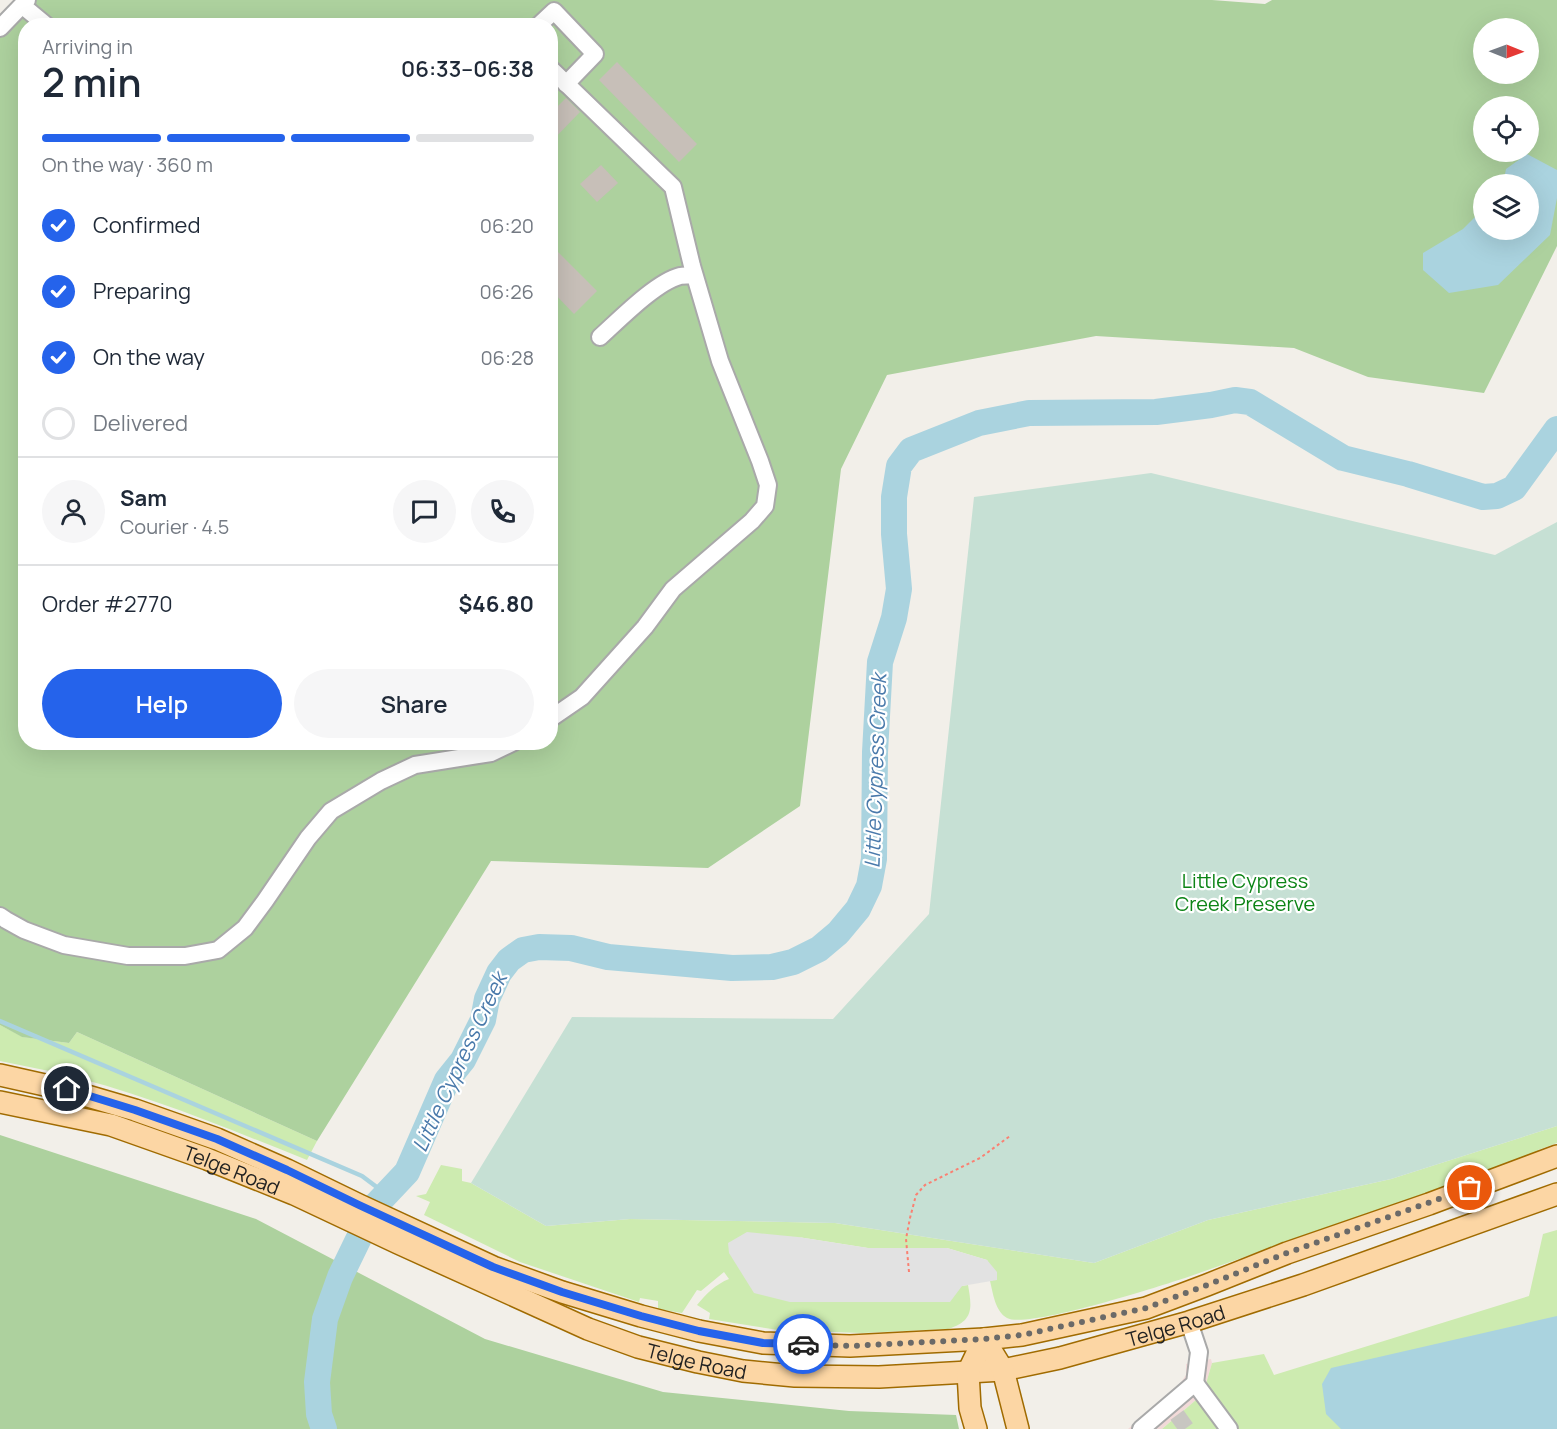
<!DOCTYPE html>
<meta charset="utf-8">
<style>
:root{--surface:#fff;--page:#f6f6f7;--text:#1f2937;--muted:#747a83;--line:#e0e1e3;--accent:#2563eb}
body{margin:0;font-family:Manrope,sans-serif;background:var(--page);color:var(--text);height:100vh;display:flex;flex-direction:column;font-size:22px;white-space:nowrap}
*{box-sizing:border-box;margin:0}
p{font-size:20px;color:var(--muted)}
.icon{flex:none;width:33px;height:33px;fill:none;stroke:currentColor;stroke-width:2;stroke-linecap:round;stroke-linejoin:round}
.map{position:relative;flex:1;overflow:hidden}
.sheet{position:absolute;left:18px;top:18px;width:540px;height:732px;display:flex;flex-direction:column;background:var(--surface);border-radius:24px;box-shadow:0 6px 24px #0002}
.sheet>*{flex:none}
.needle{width:39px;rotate:91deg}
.fabs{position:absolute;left:1473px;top:18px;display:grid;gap:12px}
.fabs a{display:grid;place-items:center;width:66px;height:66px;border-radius:50%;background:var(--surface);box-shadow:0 6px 24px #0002;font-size:30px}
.pin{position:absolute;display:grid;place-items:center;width:51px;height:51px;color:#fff;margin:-26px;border:3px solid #fff;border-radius:50%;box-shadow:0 2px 6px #0007}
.courier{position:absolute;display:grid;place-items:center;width:60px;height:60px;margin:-30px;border:4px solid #2563eb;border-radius:50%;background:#fff;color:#222;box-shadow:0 2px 8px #0007}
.summary em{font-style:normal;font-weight:600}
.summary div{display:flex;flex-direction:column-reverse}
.summary{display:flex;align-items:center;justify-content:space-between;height:102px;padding:0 24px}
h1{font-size:39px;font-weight:600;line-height:45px}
.bar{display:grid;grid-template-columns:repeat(4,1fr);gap:9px 6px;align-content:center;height:72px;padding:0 24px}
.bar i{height:8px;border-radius:4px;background:var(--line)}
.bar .selected{background:var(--accent)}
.bar p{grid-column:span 4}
.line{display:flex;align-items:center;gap:15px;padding:0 24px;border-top:2px solid var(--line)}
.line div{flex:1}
.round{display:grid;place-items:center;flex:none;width:63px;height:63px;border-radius:32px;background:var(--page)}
ol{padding:0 24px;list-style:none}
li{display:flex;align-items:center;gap:18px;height:66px}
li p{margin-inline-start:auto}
li .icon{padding:6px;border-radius:50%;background:var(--accent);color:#fff;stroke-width:4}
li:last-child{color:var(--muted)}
li i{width:33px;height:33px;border:3px solid var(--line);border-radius:50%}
.primary-button{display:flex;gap:12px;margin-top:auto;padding:12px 24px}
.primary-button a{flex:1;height:69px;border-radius:36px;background:var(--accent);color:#fff;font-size:24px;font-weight:600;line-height:69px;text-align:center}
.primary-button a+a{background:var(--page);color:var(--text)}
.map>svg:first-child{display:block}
.commercial{fill:#f2dad9}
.grass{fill:#cdebb0}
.forest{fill:#add19e;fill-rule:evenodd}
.wetland{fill:#c6e0d4}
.parking{fill:#e2e2e2}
.water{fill:#aad3df}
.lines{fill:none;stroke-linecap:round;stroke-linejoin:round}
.stream{stroke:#aad3df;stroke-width:4.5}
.river{stroke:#aad3df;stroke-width:26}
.building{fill:#c7bfb8}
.minor-tunnel{stroke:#c8c6c1;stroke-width:16;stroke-dasharray:16 8;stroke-linecap:butt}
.minor-casing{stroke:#a9a9a9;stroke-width:20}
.major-casing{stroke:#a06b00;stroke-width:24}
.path{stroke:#fa8072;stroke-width:2;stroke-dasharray:3 3;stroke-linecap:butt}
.minor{stroke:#fff;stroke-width:16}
.major{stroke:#fcd6a4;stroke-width:21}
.done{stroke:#6b6a68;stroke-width:6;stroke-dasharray:0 10.8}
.route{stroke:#2563eb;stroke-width:8}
.labels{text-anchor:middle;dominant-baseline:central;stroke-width:4.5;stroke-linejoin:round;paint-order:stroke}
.park-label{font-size:20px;fill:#0c8416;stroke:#fff}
.street-label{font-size:20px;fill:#222;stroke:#fff}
.water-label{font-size:21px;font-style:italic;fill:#4a7aab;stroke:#fff}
</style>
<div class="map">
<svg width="1557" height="1429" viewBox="0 0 1557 1429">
<rect width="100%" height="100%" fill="#f2efe9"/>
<polygon class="commercial" points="1211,1359 1212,1363 1203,1394 1162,1429 1128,1429 1178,1387 1186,1375 1186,1364"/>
<g class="grass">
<path d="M0,1025L23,1037L69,1043L77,1032L317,1141L307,1160C224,1127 141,1092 54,1072C36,1068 18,1065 0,1061Z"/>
<path d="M1557,1126V1143L1538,1150L1540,1153L1185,1278C1157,1287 1027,1329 1007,1318C995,1311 993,1293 990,1281L997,1279L987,1260L947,1248H868L798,1237L962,1286L968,1285C972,1308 974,1321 948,1329L862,1333L778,1330L709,1319L710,1313L697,1305C706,1294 716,1284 729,1279L724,1272L701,1291L697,1290L682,1313L658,1309V1301L640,1298L639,1302L520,1262L424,1215L430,1202L416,1196L426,1194L441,1165L462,1169V1181L471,1183L546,1226L630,1219L835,1223L1094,1263L1208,1220L1391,1179Z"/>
<polygon points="1557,1230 1557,1429 1162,1429 1203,1394 1212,1363 1264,1354 1274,1375 1529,1296 1543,1234"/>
</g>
<g class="forest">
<path d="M34,0H1212L1265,4L1272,0H1557V246L1484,393L1368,377L1294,348L1096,336L887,375L841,469L800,806L708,868L491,861L317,1141L77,1032L69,1043L22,1037L0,1025V35ZM26,26H550V742H26ZM1484,28H1528V74H1484ZM1484,106H1528V152H1484ZM1484,184H1528V230H1484Z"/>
<polygon points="0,1135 256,1219 485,1339 663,1392 849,1411 956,1415 959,1429 0,1429"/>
</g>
<polygon class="wetland" points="1151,473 1495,555 1557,522 1557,1126 1391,1179 1208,1220 1094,1263 835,1223 630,1219 546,1226 471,1183 572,1017 833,1019 929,914 974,497"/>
<polygon class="parking" points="747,1232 798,1237 868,1248 947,1248 987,1260 997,1272 997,1280 962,1286 950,1302 790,1302 754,1293 729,1253 728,1243"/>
<g class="water">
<polygon points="1527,154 1557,170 1557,198 1550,235 1498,285 1449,293 1423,270 1423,253 1463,229 1483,209 1484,230 1528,230 1528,184 1503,184 1506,169"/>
<polygon points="1557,1316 1557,1429 1341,1429 1326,1414 1322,1384 1331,1368"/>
</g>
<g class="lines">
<polyline class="stream" points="0,1021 362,1176 386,1194"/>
<polyline class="river" points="324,1429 319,1414 317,1382 325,1319 340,1277 374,1207 407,1172 447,1080 463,1060 483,1020 487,999 499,973 509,960 523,950 539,947 571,948 608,957 732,968 772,967 793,962 819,949 838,933 858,909 869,886 874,859 875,752 880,662 894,618 899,589 894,534 894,497 899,466 911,450 979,423 1029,413 1156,412 1211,405 1235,400 1250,402 1343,458 1408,474 1483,497 1497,496 1514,488 1557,429"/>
</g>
<g class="building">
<polygon points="617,62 697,144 679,162 599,80"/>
<polygon points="566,98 580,112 550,143 550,114"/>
<polygon points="601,165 618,183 597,202 580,184"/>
<polygon points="550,244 597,291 574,314 550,289"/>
</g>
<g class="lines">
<polyline class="minor-tunnel" points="1177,1415 1187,1429"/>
<g class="minor-casing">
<g id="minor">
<polyline points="23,6 47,26"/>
<polyline points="538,26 554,11 595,54 566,84"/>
<polyline points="0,28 27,0"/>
<polyline points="550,68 673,187 692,266 720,361 760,461 768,485 765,506 752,521 673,589 645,627 582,697 550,719"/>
<path d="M600,337C619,320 656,282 680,276C684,275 690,276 694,275"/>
<polyline points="0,916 6,920 24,930 64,945 128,956 185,956 218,950 245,928 265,901 308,838 331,811 381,781 415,765 491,753 514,742"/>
<polyline points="1195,1383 1229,1429"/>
<polyline points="1141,1429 1195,1383 1199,1352 1189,1322"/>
</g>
</g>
<g class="major-casing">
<g id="major">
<polyline points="0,1075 67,1090 135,1110 217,1139 287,1170 359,1205 493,1267 562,1292 641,1316 699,1331 763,1343 850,1346 984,1339 1022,1335 1146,1308 1207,1285 1287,1253 1429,1204 1557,1156"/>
<path id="s1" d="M0,1102L111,1125L207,1159L294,1194L398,1243L588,1329L638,1347L698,1362L743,1371L795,1376L879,1377L968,1372L1003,1370L1060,1358L1189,1322L1303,1285L1557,1194"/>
<polyline points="984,1339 1003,1370 1018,1429"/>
<polyline points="976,1429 970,1408 968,1372 984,1339"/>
</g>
</g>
<polyline class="path" points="909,1272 906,1239 910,1218 916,1195 925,1185 980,1158 1010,1136"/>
<use href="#minor" class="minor"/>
<use href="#major" class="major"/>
</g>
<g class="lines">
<polyline class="done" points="803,1344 850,1346 984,1339 1022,1335 1146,1308 1207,1285 1287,1253 1470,1188"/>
<polyline class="route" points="67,1089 135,1110 217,1139 287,1170 359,1205 493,1267 562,1292 641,1316 699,1331 763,1343 803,1344"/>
</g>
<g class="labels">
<g class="park-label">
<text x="1245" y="880">Little Cypress<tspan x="1245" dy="23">Creek Preserve</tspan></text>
</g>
<g class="street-label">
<text stroke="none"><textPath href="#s1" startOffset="242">Telge Road</textPath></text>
<text stroke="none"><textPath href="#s1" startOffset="1232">Telge Road</textPath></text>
<text stroke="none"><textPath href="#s1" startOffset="746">Telge Road</textPath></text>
</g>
<g class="water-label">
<text transform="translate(875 771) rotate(-88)">Little Cypress Creek</text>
<text transform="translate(459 1062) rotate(-65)">Little Cypress Creek</text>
</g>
</g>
</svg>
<div class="fabs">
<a><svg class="needle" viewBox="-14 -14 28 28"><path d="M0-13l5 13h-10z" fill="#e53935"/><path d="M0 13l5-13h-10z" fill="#747a83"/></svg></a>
<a><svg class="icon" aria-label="locate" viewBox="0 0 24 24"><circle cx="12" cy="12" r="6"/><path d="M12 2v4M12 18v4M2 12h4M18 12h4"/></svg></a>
<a><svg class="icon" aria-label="layers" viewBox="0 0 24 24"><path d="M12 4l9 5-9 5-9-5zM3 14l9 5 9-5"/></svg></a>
</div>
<div class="pin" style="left:1470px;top:1188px;background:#ea580c"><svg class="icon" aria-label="bag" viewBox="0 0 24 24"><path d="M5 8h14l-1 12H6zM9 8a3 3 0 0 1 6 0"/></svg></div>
<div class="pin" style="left:67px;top:1089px;background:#1f2937"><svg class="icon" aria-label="home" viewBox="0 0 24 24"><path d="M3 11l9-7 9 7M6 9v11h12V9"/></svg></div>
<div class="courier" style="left:803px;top:1344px"><svg class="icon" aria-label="car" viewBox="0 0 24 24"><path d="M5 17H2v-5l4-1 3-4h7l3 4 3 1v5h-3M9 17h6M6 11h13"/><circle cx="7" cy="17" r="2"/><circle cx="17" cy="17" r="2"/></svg></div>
<section class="sheet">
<div class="summary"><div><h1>2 min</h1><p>Arriving in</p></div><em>06:33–06:38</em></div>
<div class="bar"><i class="selected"></i><i class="selected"></i><i class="selected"></i><i></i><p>On the way · 360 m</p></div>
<ol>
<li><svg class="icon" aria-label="check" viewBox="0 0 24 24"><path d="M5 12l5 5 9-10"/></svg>Confirmed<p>06:20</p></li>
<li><svg class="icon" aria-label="check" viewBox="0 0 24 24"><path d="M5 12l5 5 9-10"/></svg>Preparing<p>06:26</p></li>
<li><svg class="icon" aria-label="check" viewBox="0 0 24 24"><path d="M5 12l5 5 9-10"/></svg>On the way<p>06:28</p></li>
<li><i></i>Delivered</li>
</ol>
<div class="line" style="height:108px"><a class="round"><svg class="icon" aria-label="person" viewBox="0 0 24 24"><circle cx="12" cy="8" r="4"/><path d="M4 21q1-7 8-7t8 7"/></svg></a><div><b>Sam</b><p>Courier · 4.5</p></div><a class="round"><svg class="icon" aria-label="chat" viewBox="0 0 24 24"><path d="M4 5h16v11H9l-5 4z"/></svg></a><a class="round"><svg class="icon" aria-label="phone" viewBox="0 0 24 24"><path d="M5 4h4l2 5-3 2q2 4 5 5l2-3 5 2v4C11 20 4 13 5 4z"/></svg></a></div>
<div class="line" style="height:78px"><div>Order #2770</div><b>$46.80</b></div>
<div class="primary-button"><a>Help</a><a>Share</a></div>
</section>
</div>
